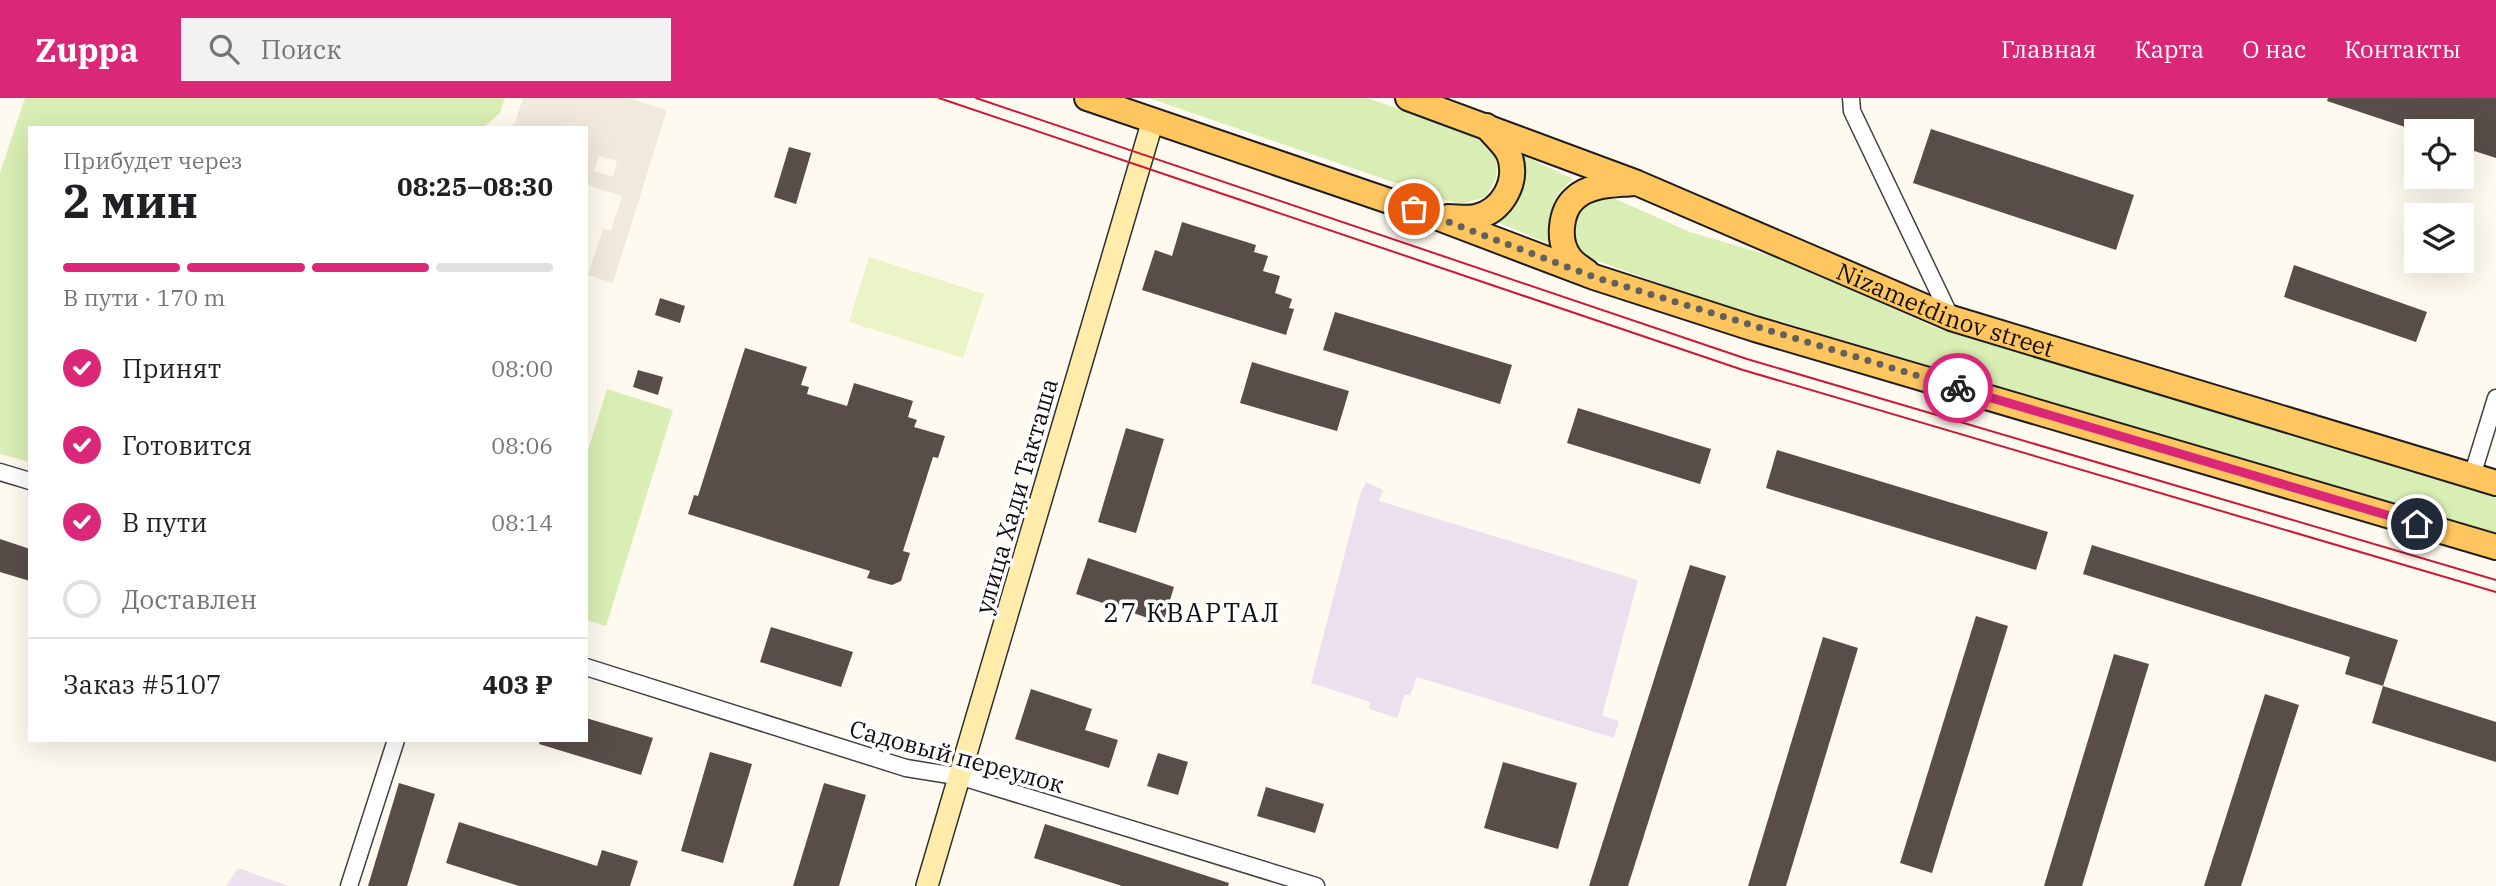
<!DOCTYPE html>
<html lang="ru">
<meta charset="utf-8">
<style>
:root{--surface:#fff;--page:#f2f2f2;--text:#202124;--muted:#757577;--line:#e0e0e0;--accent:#db2777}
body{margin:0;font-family:"IBM Plex Serif",serif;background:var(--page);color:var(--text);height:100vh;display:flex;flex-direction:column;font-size:26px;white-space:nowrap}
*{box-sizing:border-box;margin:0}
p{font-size:23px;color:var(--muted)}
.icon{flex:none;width:38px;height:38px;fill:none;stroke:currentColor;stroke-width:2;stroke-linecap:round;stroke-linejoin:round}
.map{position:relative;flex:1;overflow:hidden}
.details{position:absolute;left:28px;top:28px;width:560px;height:616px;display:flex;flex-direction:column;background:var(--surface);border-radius:0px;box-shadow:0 7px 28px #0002}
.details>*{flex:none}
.buttons{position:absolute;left:2404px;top:21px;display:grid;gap:14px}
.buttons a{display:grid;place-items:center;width:70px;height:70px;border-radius:0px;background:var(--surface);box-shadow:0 7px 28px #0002;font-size:35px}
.pin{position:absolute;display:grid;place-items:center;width:60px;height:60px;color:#fff;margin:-30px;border:4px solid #fff;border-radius:50%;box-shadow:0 2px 7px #0007}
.courier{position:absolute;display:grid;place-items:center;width:70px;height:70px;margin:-35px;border:5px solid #db2777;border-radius:50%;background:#fff;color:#222;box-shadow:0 2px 9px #0007}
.head em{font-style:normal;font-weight:800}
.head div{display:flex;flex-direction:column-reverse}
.head{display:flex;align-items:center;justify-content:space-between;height:119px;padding:0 35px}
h1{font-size:46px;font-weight:800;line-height:52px}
.bar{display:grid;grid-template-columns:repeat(4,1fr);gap:10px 7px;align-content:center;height:84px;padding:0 35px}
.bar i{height:9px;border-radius:5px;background:var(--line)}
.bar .selected{background:var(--accent)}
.bar p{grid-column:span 4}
.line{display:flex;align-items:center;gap:18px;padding:0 35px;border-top:2px solid var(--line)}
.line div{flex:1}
ol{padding:0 35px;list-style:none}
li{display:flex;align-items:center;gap:21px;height:77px}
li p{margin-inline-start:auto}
li .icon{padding:7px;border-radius:50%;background:var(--accent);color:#fff;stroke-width:4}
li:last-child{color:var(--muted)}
li i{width:38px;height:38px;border:4px solid var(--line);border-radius:50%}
header{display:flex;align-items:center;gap:42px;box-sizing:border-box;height:98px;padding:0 35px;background:var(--accent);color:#fff}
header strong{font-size:33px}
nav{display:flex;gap:38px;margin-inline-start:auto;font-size:24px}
.search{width:490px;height:63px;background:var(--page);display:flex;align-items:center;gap:18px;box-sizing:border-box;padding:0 24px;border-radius:0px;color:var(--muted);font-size:26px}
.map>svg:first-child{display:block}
.industrial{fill:#ebe1ee}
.green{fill:#d9eeb4}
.pitch{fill:#eaf4c7}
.plaza{fill:#f1e9dc;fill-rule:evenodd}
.building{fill:#584d49}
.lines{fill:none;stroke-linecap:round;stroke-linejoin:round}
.street-casing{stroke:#414141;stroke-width:19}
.secondary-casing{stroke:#303030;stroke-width:24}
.primary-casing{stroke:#1f1f1f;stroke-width:28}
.street{stroke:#fff;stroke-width:16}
.secondary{stroke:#ffebaa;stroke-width:21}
.primary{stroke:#ffc55f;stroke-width:24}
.tram{stroke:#cd1735;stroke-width:2}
.done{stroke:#62615d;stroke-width:7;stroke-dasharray:0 12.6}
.route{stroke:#db2777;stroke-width:9}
.labels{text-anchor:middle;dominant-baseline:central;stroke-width:7;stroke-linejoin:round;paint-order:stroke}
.street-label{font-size:24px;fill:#0e0e0e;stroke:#fff}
.neighbourhood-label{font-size:26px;letter-spacing:2px;fill:#0e0e0e;stroke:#fff}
</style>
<header>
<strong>Zuppa</strong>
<div class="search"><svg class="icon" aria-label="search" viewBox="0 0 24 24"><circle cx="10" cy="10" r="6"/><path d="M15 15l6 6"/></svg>Поиск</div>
<nav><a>Главная</a><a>Карта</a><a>О нас</a><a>Контакты</a></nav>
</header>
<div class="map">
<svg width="2496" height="788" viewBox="0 0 2496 788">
<rect width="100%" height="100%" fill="#fffaef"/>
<g class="industrial">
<polygon points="1366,384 1383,392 1379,403 1638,482 1602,618 1619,623 1614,640 1417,579 1410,597 1405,596 1397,620 1369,611 1370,604 1311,585 1360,397"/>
<polygon points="238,770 289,788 226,788"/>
</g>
<g class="green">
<polygon points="25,0 505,0 500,15 483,30 30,30 30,364 0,356 0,75"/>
<polygon points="1149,0 1367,0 1480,39 1495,58 1497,69 1496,80 1486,99 1461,106 1445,102"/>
<path d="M1521,56L1573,81C1551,100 1545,117 1550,146L1492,122Z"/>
<path d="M1611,99L1690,134L1775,159L1939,231L2496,397V436L1701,200L1581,157C1572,135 1572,122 1587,103Z"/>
<polygon points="607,291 673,312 606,528 586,522 586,359"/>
</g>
<polygon class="pitch" points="869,159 984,196 963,260 849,224"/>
<path class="plaza" d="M523,0H628L667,12L613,185L588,177L603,131L611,132L622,98L586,87V30H510L515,25ZM599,58L617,63L613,79L594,73Z"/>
<g class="building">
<polygon points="2328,0 2496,0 2496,60 2462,49 2462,33 2417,33 2327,3"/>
<polygon points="1931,31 2134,97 2116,152 1913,85"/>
<polygon points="789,49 811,55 796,106 774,99"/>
<polygon points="1182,124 1256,147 1254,154 1268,158 1263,173 1280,178 1275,195 1292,201 1289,210 1294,211 1286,237 1142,192 1155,152 1172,158"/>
<polygon points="2294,167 2427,214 2416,244 2284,199"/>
<polygon points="660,200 685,208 680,225 655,217"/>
<polygon points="1335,214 1512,267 1500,306 1323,252"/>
<polygon points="745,250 807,269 801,287 809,289 807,296 847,308 854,285 913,303 908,319 917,322 914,329 945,338 938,360 933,359 903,453 910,455 901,483 892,487 867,480 870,473 688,416 694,397 698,398"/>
<polygon points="1252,264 1349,293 1337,333 1240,305"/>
<polygon points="638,272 663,279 658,297 633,289"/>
<polygon points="1578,310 1711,351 1700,386 1567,345"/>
<polygon points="1126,330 1164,341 1136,435 1098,424"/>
<polygon points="1777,352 2048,434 2036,472 1766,390"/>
<polygon points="0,441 30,451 30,483 0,474"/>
<polygon points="2092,447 2398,542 2383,588 2345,576 2350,559 2083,476"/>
<polygon points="1088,460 1174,489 1163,525 1076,496"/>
<polygon points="1690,467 1726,478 1628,788 1589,788"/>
<polygon points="1976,518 2008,528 1932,775 1900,765"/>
<polygon points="771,529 853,554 841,589 760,564"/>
<polygon points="1823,539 1858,550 1786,788 1748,788"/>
<polygon points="2114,556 2149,566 2082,788 2044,788"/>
<polygon points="2383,588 2496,624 2496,664 2372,625"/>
<polygon points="1031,591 1092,611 1085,632 1118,642 1109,670 1015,641"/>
<polygon points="2265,596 2299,607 2241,788 2204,788"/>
<polygon points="586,620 653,640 641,677 539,646 540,642 586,642"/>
<polygon points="710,654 752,666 723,765 681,753"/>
<polygon points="1158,655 1188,664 1178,697 1147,688"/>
<polygon points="1503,664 1577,685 1558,751 1484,730"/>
<polygon points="399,685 435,696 407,788 368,788"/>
<polygon points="824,685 866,697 839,788 793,788"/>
<polygon points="1266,689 1324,706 1315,735 1257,718"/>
<polygon points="459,724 597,768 602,752 638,763 630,788 519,788 446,765"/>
<polygon points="1045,726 1229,785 1228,788 1122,788 1034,760"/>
</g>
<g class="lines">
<g class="street-casing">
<g id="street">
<polyline points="1851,0 1852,13 1951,220"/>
<polyline points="0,374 30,383"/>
<polyline points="2472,378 2496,300"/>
<polyline points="586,569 906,670 962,679 1316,788"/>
<polyline points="349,788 396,642"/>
</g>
</g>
<g class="secondary-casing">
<polyline id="secondary" points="927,788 1153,22"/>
</g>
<g class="primary-casing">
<g id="primary">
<polyline points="1087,0 1436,119 1594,179 1755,231 2496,449"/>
<path id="s1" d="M1408,0L1637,85L1951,220L2496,385"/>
<path d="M1448,119C1456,119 1467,121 1476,119C1502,113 1518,85 1510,59C1507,48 1493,37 1486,28"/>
<path d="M1587,174C1582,170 1574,166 1570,160C1557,144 1560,113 1575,100C1590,86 1614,87 1633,85"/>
</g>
</g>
<use href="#street" class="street"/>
<use href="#secondary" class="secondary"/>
<use href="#primary" class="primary"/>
<g class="tram">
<polyline points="939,0 1743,272 2496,494"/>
<polyline points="976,0 1747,261 2496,482"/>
</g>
</g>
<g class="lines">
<polyline class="done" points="1414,111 1594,179 1958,290"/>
<polyline class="route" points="1958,290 2417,426"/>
</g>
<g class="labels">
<g class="street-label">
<text stroke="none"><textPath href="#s1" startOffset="578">Nizametdinov street</textPath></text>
<text transform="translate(1016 398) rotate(-74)">улица Хади Такташа</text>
<text transform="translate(957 658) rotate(15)">Садовый переулок</text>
</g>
<g class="neighbourhood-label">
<text x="1192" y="514">27 КВАРТАЛ</text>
</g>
</g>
</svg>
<div class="buttons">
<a><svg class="icon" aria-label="locate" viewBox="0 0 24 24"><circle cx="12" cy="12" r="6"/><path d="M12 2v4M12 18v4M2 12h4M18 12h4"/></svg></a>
<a><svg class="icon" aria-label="layers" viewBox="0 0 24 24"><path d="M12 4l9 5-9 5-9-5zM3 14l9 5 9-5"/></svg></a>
</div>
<div class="pin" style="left:1414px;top:111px;background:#ea580c"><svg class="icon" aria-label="bag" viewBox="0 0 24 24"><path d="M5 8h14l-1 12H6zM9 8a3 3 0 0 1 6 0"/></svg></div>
<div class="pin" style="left:2417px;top:426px;background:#1f2937"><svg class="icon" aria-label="home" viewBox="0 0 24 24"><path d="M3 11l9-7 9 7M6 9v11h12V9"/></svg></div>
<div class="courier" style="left:1958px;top:290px"><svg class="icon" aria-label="bike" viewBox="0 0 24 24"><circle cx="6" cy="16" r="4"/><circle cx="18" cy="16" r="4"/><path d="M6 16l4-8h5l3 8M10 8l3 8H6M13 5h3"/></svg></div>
<section class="details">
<div class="head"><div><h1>2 мин</h1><p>Прибудет через</p></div><em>08:25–08:30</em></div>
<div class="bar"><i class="selected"></i><i class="selected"></i><i class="selected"></i><i></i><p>В пути · 170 m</p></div>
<ol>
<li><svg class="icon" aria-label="check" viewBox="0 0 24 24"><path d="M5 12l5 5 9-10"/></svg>Принят<p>08:00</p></li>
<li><svg class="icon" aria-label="check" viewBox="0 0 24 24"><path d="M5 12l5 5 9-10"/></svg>Готовится<p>08:06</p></li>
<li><svg class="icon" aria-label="check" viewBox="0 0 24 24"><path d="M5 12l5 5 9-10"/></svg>В пути<p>08:14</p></li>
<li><i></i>Доставлен</li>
</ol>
<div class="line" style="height:91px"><div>Заказ #5107</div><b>403 ₽</b></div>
</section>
</div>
